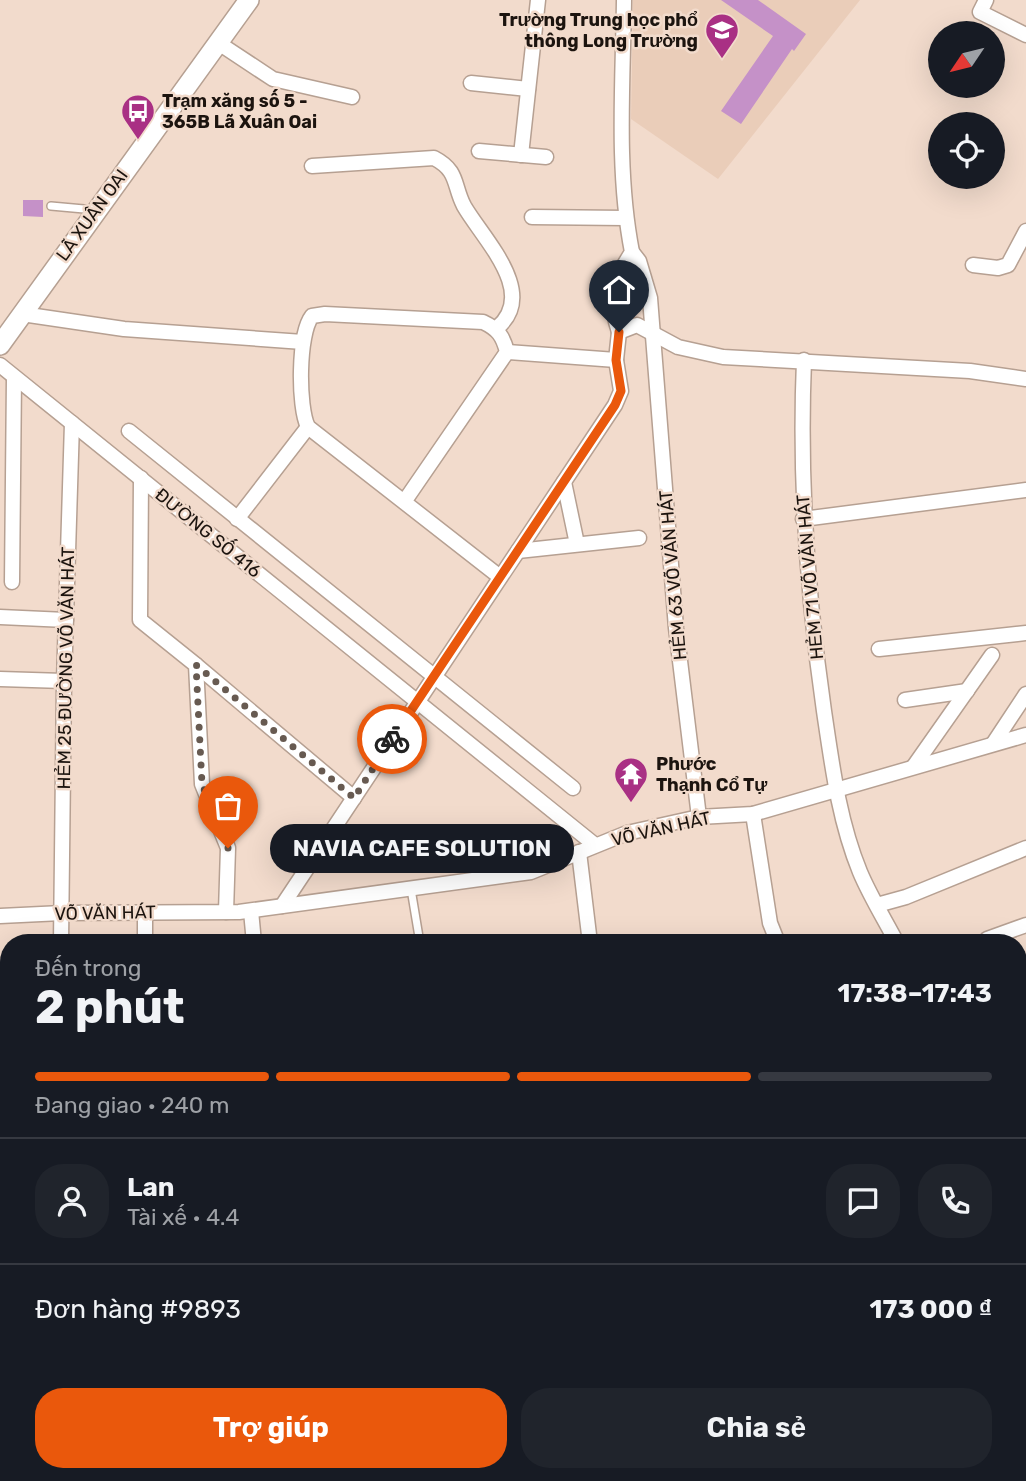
<!DOCTYPE html>
<html lang="vi">
<meta charset="utf-8">
<style>
:root{--surface:#171b24;--page:#20242c;--text:#f1f3f6;--muted:#9ea1a6;--line:#363941;--accent:#ea580c}
body{margin:0;font-family:Rubik,sans-serif;background:var(--page);color:var(--text);height:100vh;display:flex;flex-direction:column;font-size:26px;white-space:nowrap}
*{box-sizing:border-box;margin:0}
p{font-size:23px;color:var(--muted)}
.icon{flex:none;width:38px;height:38px;fill:none;stroke:currentColor;stroke-width:2;stroke-linecap:round;stroke-linejoin:round}
.map{position:relative;flex:1;overflow:hidden}
.sheet{position:absolute;left:0px;top:934px;width:1027px;height:548px;display:flex;flex-direction:column;background:var(--surface);border-radius:28px 28px 0 0;box-shadow:0 7px 28px #0002}
.sheet>*{flex:none}
.needle{width:46px;rotate:235deg}
.buttons{position:absolute;left:928px;top:21px;display:grid;gap:14px}
.buttons a{display:grid;place-items:center;width:77px;height:77px;border-radius:50%;background:var(--surface);box-shadow:0 7px 28px #0002;font-size:35px}
.pin{position:absolute;display:grid;place-items:center;width:60px;height:60px;color:#fff;margin:-72px -30px;border-radius:50% 50% 50% 0;rotate:-45deg;box-shadow:0 0 7px #0007}
.pin .icon{rotate:45deg}
.courier{position:absolute;display:grid;place-items:center;width:70px;height:70px;margin:-35px;border:5px solid #ea580c;border-radius:50%;background:#fff;color:#222;box-shadow:0 2px 9px #0007}
.bubble{position:absolute;height:49px;border-radius:24px;background:var(--surface);box-shadow:0 7px 28px #0002;font-size:23px;font-weight:700;line-height:49px;text-align:center}
.headline em{font-style:normal;font-weight:700}
.headline div{display:flex;flex-direction:column-reverse}
.headline{display:flex;align-items:center;justify-content:space-between;height:119px;padding:0 35px}
h1{font-size:46px;font-weight:700;line-height:52px}
.bar{display:grid;grid-template-columns:repeat(4,1fr);gap:10px 7px;align-content:center;height:84px;padding:0 35px}
.bar i{height:9px;border-radius:5px;background:var(--line)}
.bar .current{background:var(--accent)}
.bar p{grid-column:span 4}
.line{display:flex;align-items:center;gap:18px;padding:0 35px;border-top:2px solid var(--line)}
.line div{flex:1}
.round{display:grid;place-items:center;flex:none;width:74px;height:74px;border-radius:28px;background:var(--page)}
.primary-button{display:flex;gap:14px;margin-top:auto;padding:14px 35px}
.primary-button a{flex:1;height:80px;border-radius:28px;background:var(--accent);color:#fff;font-size:28px;font-weight:700;line-height:80px;text-align:center}
.primary-button a+a{background:var(--page);color:var(--text)}
.map>svg:first-child{display:block}
.built{fill:#eacdb9}
.water{fill:#54b4ce;stroke:#438495;stroke-width:2}
.building{fill:#c591c8}
.lines{fill:none;stroke-linecap:round;stroke-linejoin:round}
.service-casing{stroke:#b6a092;stroke-width:10}
.minor-casing{stroke:#b6a092;stroke-width:17}
.secondary-casing{stroke:#b6a092;stroke-width:22}
.service{stroke:#fff;stroke-width:7}
.minor{stroke:#fff;stroke-width:14}
.secondary{stroke:#fff;stroke-width:19}
.done{stroke:#675a51;stroke-width:7;stroke-dasharray:0 12.6}
.route{stroke:#ea580c;stroke-width:9}
.labels{text-anchor:middle;dominant-baseline:central;stroke-width:5;stroke-linejoin:round;paint-order:stroke}
.poi-label{font-size:18px;font-weight:bold;fill:#1c140f;stroke:#f2dbcc;text-anchor:start}
.street-label{font-size:18px;fill:#1c140f;stroke:#f2dbcc}
</style>
<div class="map">
<svg width="1026" height="1481" viewBox="0 0 1026 1481">
<rect width="100%" height="100%" fill="#f2dbcc"/>
<polygon class="built" points="633,0 860,0 718,179 631,119"/>
<g class="water">
<polygon points="1026,1344 1026,1431 1019,1434 1019,1347"/>
<polygon points="695,1474 941,1474 933,1481 684,1481"/>
</g>
<g class="building">
<polygon points="721,0 758,0 806,34 794,51 792,49 741,124 721,111 773,36"/>
<polygon points="23,200 43,200 43,217 23,216"/>
</g>
<g class="lines">
<g class="service-casing">
<g id="service">
<polyline points="51,206 95,210"/>
<polyline points="411,889 420,943"/>
<polyline points="0,984 9,984"/>
<polyline points="0,1200 9,1198"/>
</g>
</g>
<g class="minor-casing">
<g id="minor">
<polyline points="986,0 980,12 1026,35"/>
<polyline points="217,42 273,79 352,97"/>
<polyline points="471,83 528,89"/>
<polyline points="479,151 546,157"/>
<polyline points="521,155 538,0"/>
<path d="M312,166L434,158C459,171 453,185 464,206C483,239 539,293 497,328"/>
<polyline points="532,217 625,218"/>
<polyline points="632,252 639,261 650,298 676,628 699,817"/>
<polyline points="973,265 998,268 1008,265 1026,231"/>
<polyline points="22,314 124,329 303,342"/>
<path d="M619,332C607,295 612,284 632,252C616,170 623,83 624,0"/>
<polyline points="507,352 616,360"/>
<path d="M804,360C799,478 807,594 824,711C832,765 839,821 860,872C870,896 885,920 897,943"/>
<polyline points="0,365 595,845"/>
<polyline points="129,431 573,788"/>
<polyline points="141,478 140,620 196,665 202,784 228,848 226,912"/>
<polyline points="564,482 577,544"/>
<path d="M404,502L507,352C503,336 498,329 483,322L325,314L312,316C298,334 298,407 308,427L500,577"/>
<polyline points="237,519 308,427"/>
<polyline points="803,519 1026,490"/>
<polyline points="518,551 639,538"/>
<polyline points="12,582 14,377"/>
<polyline points="0,617 66,620"/>
<polyline points="879,649 1026,633"/>
<polyline points="196,665 354,798"/>
<polyline points="0,679 64,681"/>
<polyline points="905,700 967,691"/>
<polyline points="993,744 1026,694"/>
<polyline points="914,766 992,655"/>
<polyline points="753,814 770,923 778,943"/>
<polyline points="579,852 590,943"/>
<polyline points="877,905 906,897 1026,848"/>
<polyline points="282,906 615,405 621,391 616,360 619,332 637,325 678,347 723,357 970,371 1026,379"/>
<polyline points="251,911 254,943"/>
<polyline points="145,912 145,943"/>
<polyline points="0,916 62,913 239,912 531,872 627,833 699,817 753,814 1026,735"/>
<polyline points="987,939 1026,925"/>
<polyline points="61,943 64,681 72,423"/>
<polyline points="0,1324 9,1300"/>
<polyline points="160,1474 162,1481"/>
<polyline points="285,1474 287,1481"/>
<polyline points="58,1481 59,1474"/>
<polyline points="122,1481 123,1474"/>
<polyline points="202,1481 221,1474"/>
</g>
</g>
<g class="secondary-casing">
<polyline id="secondary" points="0,345 249,0"/>
</g>
<use href="#service" class="service"/>
<use href="#minor" class="minor"/>
<use href="#secondary" class="secondary"/>
</g>
<g class="lines">
<polyline class="done" points="228,848 202,784 196,665 354,798 392,739"/>
<polyline class="route" points="392,739 615,405 621,391 616,360 619,332"/>
</g>
<defs>
<g id="school-pin" transform="scale(1.75)"><path d="M0 17L-7.5 6A9.5 9.5 0 1 1 7.5 6Z" fill="#a93084" stroke="#f2dbcc"/><path d="M0-5L7-2L0 1L-7-2ZM-4 1L0 2.5L4 1V4Q0 6-4 4Z" fill="#fff"/></g>
<g id="bus-pin" transform="scale(1.75)"><path d="M0 17L-7.5 6A9.5 9.5 0 1 1 7.5 6Z" fill="#a93084" stroke="#f2dbcc"/><path d="M-5-6H5V4H4V6H2V4H-2V6H-4V4H-5ZM-3.5-4V0h7V-4ZM-3.5 1.2v1.5H-2V1.2ZM2 1.2v1.5H3.5V1.2Z" fill="#fff"/></g>
<g id="temple-pin" transform="scale(1.75)"><path d="M0 17L-7.5 6A9.5 9.5 0 1 1 7.5 6Z" fill="#a93084" stroke="#f2dbcc"/><path d="M0-6L5-2H3V0L6.5 2.5H4V6H1.5V3h-3V6H-4V2.5H-6.5L-3 0V-2H-5Z" fill="#fff"/></g>
</defs>
<g fill-rule="evenodd">
<use href="#school-pin" x="722" y="30"/>
<use href="#bus-pin" x="138" y="111"/>
<use href="#temple-pin" x="631" y="774"/>
</g>
<g class="labels">
<g class="poi-label">
<text x="698" y="20" text-anchor="end">Trường Trung học phổ<tspan x="698" dy="21">thông Long Trường</tspan></text>
<text x="162" y="101">Trạm xăng số 5 -<tspan x="162" dy="21">365B Lã Xuân Oai</tspan></text>
<text x="656" y="764">Phước<tspan x="656" dy="21">Thạnh Cổ Tự</tspan></text>
</g>
<g class="street-label">
<text transform="translate(92 215) rotate(-54)">LÃ XUÂN OAI</text>
<text transform="translate(208 533) rotate(39)">ĐƯỜNG SỐ 416</text>
<text transform="translate(673 575) rotate(-95)">HẺM 63 VÕ VĂN HÁT</text>
<text transform="translate(810 577) rotate(-95)">HẺM 71 VÕ VĂN HÁT</text>
<text transform="translate(66 668) rotate(-89)">HẺM 25 ĐƯỜNG VÕ VĂN HÁT</text>
<text transform="translate(661 829) rotate(-13)">VÕ VĂN HÁT</text>
<text transform="translate(105 913) rotate(-1)">VÕ VĂN HÁT</text>
</g>
</g>
</svg>
<div class="buttons">
<a><svg class="needle" viewBox="-14 -14 28 28"><path d="M0-13l5 13h-10z" fill="#e53935"/><path d="M0 13l5-13h-10z" fill="#9ea1a6"/></svg></a>
<a><svg class="icon" aria-label="locate" viewBox="0 0 24 24"><circle cx="12" cy="12" r="6"/><path d="M12 2v4M12 18v4M2 12h4M18 12h4"/></svg></a>
</div>
<div class="pin" style="left:228px;top:848px;background:#ea580c"><svg class="icon" aria-label="bag" viewBox="0 0 24 24"><path d="M5 8h14l-1 12H6zM9 8a3 3 0 0 1 6 0"/></svg></div>
<div class="pin" style="left:619px;top:332px;background:#1f2937"><svg class="icon" aria-label="home" viewBox="0 0 24 24"><path d="M3 11l9-7 9 7M6 9v11h12V9"/></svg></div>
<div class="courier" style="left:392px;top:739px"><svg class="icon" aria-label="bike" viewBox="0 0 24 24"><circle cx="6" cy="16" r="4"/><circle cx="18" cy="16" r="4"/><path d="M6 16l4-8h5l3 8M10 8l3 8H6M13 5h3"/></svg></div>
<div class="bubble" style="left:270px;top:824px;width:304px">NAVIA CAFE SOLUTION</div>
<section class="sheet">
<div class="headline"><div><h1>2 phút</h1><p>Đến trong</p></div><em>17:38–17:43</em></div>
<div class="bar"><i class="current"></i><i class="current"></i><i class="current"></i><i></i><p>Đang giao · 240 m</p></div>
<div class="line" style="height:126px"><a class="round"><svg class="icon" aria-label="person" viewBox="0 0 24 24"><circle cx="12" cy="8" r="4"/><path d="M4 21q1-7 8-7t8 7"/></svg></a><div><b>Lan</b><p>Tài xế · 4.4</p></div><a class="round"><svg class="icon" aria-label="chat" viewBox="0 0 24 24"><path d="M4 5h16v11H9l-5 4z"/></svg></a><a class="round"><svg class="icon" aria-label="phone" viewBox="0 0 24 24"><path d="M5 4h4l2 5-3 2q2 4 5 5l2-3 5 2v4C11 20 4 13 5 4z"/></svg></a></div>
<div class="line" style="height:91px"><div>Đơn hàng #9893</div><b>173 000 ₫</b></div>
<div class="primary-button"><a>Trợ giúp</a><a>Chia sẻ</a></div>
</section>
</div>
